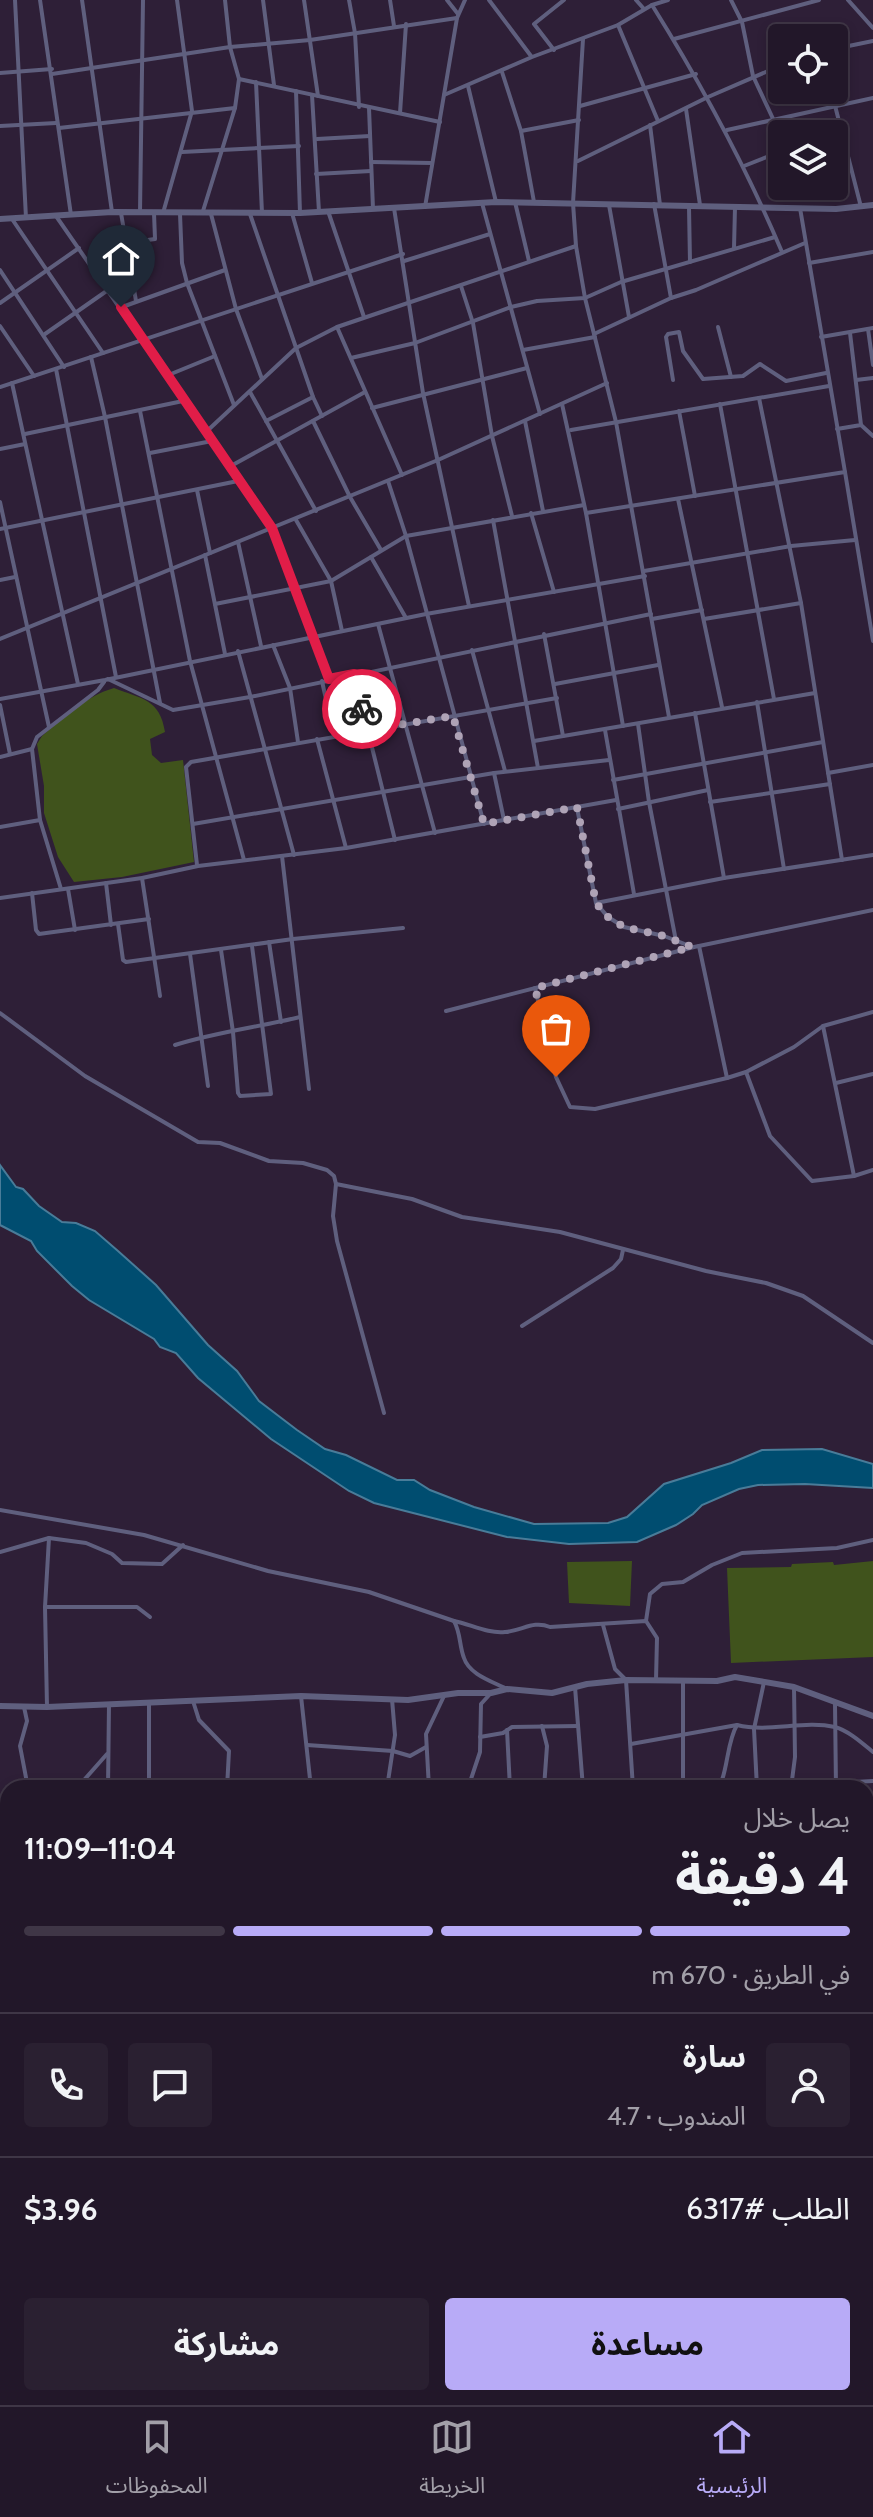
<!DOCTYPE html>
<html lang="ar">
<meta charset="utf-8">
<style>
:root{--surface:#221729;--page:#2a2031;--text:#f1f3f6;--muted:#a29fa8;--line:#3f3646;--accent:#b8abf7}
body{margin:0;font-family:Cabin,"Noto Sans Arabic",sans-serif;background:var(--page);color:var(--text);direction:rtl;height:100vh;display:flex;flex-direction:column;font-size:30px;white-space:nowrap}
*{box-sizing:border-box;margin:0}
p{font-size:26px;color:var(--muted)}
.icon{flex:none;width:44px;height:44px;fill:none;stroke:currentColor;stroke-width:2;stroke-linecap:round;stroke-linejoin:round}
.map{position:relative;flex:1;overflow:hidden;direction:ltr}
.sheet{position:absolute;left:0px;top:1780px;width:874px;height:626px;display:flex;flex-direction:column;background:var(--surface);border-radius:24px 24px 0 0;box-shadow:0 4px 12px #0003,0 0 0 2px var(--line);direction:rtl}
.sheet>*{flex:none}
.tools{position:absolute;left:768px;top:24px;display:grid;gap:16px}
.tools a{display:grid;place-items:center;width:80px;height:80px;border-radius:8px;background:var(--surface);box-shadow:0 4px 12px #0003,0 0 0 2px var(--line);font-size:40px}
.pin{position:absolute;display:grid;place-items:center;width:68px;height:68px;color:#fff;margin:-82px -34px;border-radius:50% 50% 50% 0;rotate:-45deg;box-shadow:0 0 8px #0007}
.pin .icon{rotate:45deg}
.courier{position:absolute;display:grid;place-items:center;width:80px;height:80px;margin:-40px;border:6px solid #e11d48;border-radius:50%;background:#fff;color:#222;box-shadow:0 2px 10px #0007}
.headline em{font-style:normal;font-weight:700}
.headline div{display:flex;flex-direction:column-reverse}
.headline{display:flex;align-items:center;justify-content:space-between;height:136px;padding:0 24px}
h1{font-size:52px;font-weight:700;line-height:60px}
.bar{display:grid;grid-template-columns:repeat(4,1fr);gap:12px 8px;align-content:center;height:96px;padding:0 24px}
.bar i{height:10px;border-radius:6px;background:var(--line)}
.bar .current{background:var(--accent)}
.bar p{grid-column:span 4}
.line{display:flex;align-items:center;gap:20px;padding:0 24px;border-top:2px solid var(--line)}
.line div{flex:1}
.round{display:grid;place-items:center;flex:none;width:84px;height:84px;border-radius:8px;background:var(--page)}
.cta{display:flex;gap:16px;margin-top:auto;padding:16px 24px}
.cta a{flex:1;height:92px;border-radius:8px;background:var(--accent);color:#111;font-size:32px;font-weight:700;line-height:92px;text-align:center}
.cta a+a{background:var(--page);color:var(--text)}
.menu{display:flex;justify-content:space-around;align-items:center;height:112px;border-top:2px solid var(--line);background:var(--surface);font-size:22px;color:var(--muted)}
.menu a{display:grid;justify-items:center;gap:4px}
.menu .current{color:var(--accent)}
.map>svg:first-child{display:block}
.green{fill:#40531c}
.water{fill:#004d70;stroke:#497c99;stroke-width:2}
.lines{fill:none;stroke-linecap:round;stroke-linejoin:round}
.minor{stroke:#5f5f7e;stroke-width:4}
.tertiary{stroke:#5f5f7e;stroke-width:6}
.done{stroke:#afa3b6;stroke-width:8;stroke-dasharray:0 14.4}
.route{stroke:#e11d48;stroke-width:10}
</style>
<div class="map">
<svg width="873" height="2405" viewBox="0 0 873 2405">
<rect width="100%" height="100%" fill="#2e1f37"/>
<g class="green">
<path d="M114,688C142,699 160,699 165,732L150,739L152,755L161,763L183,760L194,862L122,877L74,882L58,857L44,813V786L37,744L42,736C64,718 86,696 114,688Z"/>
<polygon points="632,1561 630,1606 569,1603 567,1562"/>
<polygon points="873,1561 873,1657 731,1663 727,1568 791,1567 792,1564 833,1562 834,1565"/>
</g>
<polygon class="water" points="0,1165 16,1187 23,1189 39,1206 62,1222 76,1223 95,1231 118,1251 156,1285 208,1345 237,1371 259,1401 297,1430 325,1449 346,1455 397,1480 414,1480 430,1490 474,1507 534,1524 608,1523 627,1517 664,1484 731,1463 762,1450 822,1449 873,1464 873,1488 805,1484 758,1485 739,1489 702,1505 693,1514 676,1525 637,1542 569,1544 507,1537 374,1503 349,1491 271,1439 198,1378 176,1353 160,1347 154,1339 89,1300 72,1286 37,1251 31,1241 0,1225"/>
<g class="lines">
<g class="minor">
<polyline points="15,0 26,218"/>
<polyline points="40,0 71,215"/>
<polyline points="82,0 112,212"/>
<polyline points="263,0 274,85"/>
<polyline points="304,0 318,96"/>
<polyline points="349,0 355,33 359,107"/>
<polyline points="390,0 394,26"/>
<polyline points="447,0 458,14"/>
<polyline points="489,0 531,56"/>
<polyline points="636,0 644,9"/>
<polyline points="731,0 742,22 753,76 782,138"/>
<polyline points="848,0 873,28"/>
<path d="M652,5C702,85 745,165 782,252"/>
<polyline points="618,25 658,121"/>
<polyline points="583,39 573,203 576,246 585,298 616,422 669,717"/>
<polyline points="674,39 819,0"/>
<polyline points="834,49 873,41"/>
<polyline points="554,50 534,24 564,0"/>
<polyline points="502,72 521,131 534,202"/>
<polyline points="0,73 52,69"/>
<polyline points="52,74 230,47 310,40 457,18"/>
<polyline points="239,79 440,122"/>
<polyline points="256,82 262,213"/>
<polyline points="468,86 496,202"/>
<polyline points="831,90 861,207"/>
<polyline points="296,91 300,213"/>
<polyline points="312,95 319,212"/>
<polyline points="444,95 532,57 618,25 652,5 668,0"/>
<polyline points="580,106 696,74"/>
<polyline points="369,108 373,209"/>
<polyline points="686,109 700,205"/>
<polyline points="400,113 406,24"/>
<polyline points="650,125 660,205"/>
<polyline points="0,126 56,123"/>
<polyline points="59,128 235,108"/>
<polyline points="727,130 873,98"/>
<polyline points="521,131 579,120"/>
<polyline points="827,134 842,128"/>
<polyline points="317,139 370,136"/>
<polyline points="182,152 299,146"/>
<polyline points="578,161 708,97 782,65"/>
<polyline points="371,162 432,163"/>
<polyline points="744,166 782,151"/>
<polyline points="316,174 371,171"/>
<polyline points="515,202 529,261"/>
<polyline points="482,203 540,414"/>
<polyline points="654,204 671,298"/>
<polyline points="609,205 629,317"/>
<polyline points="425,207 457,18 465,0"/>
<polyline points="689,207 690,262"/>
<polyline points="394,208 423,393 469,606"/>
<polyline points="203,211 235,108 239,79 230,47 225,0"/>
<polyline points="328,211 364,317"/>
<polyline points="140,212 143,0"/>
<polyline points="121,213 136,301"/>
<polyline points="163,213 192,111 177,0"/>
<polyline points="292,213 312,283"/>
<polyline points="180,214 182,263 187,283 234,405"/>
<polyline points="211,214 236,309 262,379"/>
<polyline points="250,214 313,397 322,416"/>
<polyline points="56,216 272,528 329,679"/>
<polyline points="12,219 103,353"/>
<polyline points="126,243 155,239 154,213"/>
<polyline points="734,248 735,207"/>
<polyline points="404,261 490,234"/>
<polyline points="809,263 873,252"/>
<polyline points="0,270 64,367"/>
<polyline points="461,286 473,323 492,436 512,516"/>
<polyline points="0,303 79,248"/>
<polyline points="122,307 225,270"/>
<polyline points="0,326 34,376"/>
<polyline points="337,327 402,475"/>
<polyline points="718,327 731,377"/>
<polyline points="868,329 873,365"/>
<polyline points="45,334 108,290"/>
<polyline points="594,334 671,298 696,290 805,243"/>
<polyline points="821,337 873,328"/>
<polyline points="523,350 595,337"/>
<polyline points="91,357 105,417 160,703"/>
<polyline points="351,358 415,343 511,307 537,301 585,298 621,282 775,237"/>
<polyline points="56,369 116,677"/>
<polyline points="166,376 215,356"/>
<polyline points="673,380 666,337 668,334 679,332 683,351 703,379 743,376 760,364 786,381 826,373"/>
<polyline points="856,380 873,378"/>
<polyline points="12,383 78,684"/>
<polyline points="0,387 403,254"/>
<polyline points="250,392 316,511"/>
<polyline points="759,398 801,603 842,860"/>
<polyline points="562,404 586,513 623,726"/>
<polyline points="720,404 774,699"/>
<polyline points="372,408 527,368"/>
<polyline points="140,411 190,661 244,860"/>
<polyline points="679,411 695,496"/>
<polyline points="266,421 313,397"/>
<polyline points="313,421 350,497 381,550"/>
<polyline points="525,421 543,511"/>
<polyline points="861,425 873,436"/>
<polyline points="837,429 861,425 850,333"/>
<polyline points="571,430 829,386"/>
<polyline points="206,432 296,348 337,327 576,246"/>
<polyline points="25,434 183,401"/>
<polyline points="0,449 25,444"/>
<polyline points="150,453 212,441"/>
<polyline points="229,467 365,392"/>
<polyline points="845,472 873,641"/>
<polyline points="388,481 406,536 484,824"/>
<polyline points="197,490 210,553"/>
<polyline points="678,499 722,707"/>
<polyline points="0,502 49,727"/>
<polyline points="531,513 554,592"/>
<polyline points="586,513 845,472 800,208"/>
<polyline points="296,520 331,581 342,631"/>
<polyline points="493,520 538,768"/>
<polyline points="0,529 238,481"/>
<polyline points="238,542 261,646"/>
<polyline points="205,555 225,654"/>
<polyline points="371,557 406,618"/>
<polyline points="644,571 791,546 855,540"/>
<polyline points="0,580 15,577"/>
<polyline points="215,604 331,581 406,536 584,505"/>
<polyline points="652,619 702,610"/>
<polyline points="704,619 801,603"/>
<polyline points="378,624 435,833"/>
<polyline points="544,634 563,736"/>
<polyline points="0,639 438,460 607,383"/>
<polyline points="273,645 290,688 298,742"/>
<polyline points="472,650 505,771"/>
<polyline points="238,651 294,855"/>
<polyline points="354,675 395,840"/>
<polyline points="108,679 173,710 250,697 651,614"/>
<polyline points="322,681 334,736"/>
<polyline points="555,684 658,665"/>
<polyline points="0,699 105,680 426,614 645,576"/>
<polyline points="757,702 784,869"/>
<polyline points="0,705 10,754"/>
<polyline points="695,713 724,878"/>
<polyline points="638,724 649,802 676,941"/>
<polyline points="605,730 634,894"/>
<polyline points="317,739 346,848"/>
<polyline points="534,741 815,693"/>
<polyline points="32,749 40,820 61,889"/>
<polyline points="0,757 32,749 37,737 98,690 104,682"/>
<polyline points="494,773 504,820"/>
<polyline points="828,773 873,765"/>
<polyline points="613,780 823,742"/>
<polyline points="710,802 830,784"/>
<polyline points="577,808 596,903 608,917 624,927 664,936 690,946"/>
<polyline points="618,809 708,790"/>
<polyline points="193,824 494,773 609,760"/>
<polyline points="0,827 40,820"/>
<polyline points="282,856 309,1089"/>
<polyline points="197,865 186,767 191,762 557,698"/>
<polyline points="142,878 160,996"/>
<polyline points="106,883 111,925"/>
<polyline points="68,889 75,930"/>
<polyline points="32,893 36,930 39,934 149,919"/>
<polyline points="0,898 142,878 198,866 346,848 616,800"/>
<polyline points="596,903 724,878 873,855"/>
<polyline points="118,924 123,960 126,962 293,939 403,928"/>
<polyline points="269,942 281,1022"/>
<polyline points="699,946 727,1078"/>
<polyline points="221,950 233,1032 238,1093 240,1096 271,1094 252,946"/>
<polyline points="190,954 208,1086"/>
<polyline points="535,988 556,1077 570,1107 595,1109 727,1078 746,1072 794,1047 823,1026 873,1012"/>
<polyline points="446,1011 694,947 873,910"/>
<polyline points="0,1013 85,1076 198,1142 220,1143 269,1161 303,1163 327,1170 334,1176 336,1184 412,1199 462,1217 560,1232 706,1271 766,1283 803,1296 873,1343"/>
<polyline points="823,1026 854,1176"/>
<path d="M175,1045C216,1032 259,1027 300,1017"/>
<polyline points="746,1072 770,1136 812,1181 854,1176 873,1170"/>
<polyline points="836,1083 873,1074"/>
<polyline points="336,1184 333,1216 337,1241 384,1413"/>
<polyline points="522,1326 613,1268 621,1259 623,1250"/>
<path d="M0,1510L144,1535L268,1571L369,1592L454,1621C461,1634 459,1645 464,1658C469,1674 491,1681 505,1688"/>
<polyline points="0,1552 49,1538 86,1543 112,1554 122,1563 162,1564 183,1545"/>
<polyline points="45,1607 137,1607 150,1617"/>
<path d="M454,1621C470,1624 488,1634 505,1632C522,1631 533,1620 550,1627L646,1621L657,1638L656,1680"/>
<polyline points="646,1621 650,1594 662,1584 683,1582 712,1565 742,1553 837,1548 873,1540"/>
<polyline points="603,1625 615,1669 626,1680 633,1788"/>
<polyline points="683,1681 683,1788"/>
<polyline points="575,1687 583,1788"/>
<polyline points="301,1696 311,1788"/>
<polyline points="193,1701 199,1720 229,1751 227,1788"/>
<polyline points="149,1704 149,1788"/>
<polyline points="835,1704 836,1788"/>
<polyline points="24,1707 27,1721 20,1746 28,1788"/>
<polyline points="47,1707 45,1607 49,1538"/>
<polyline points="542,1726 547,1746 544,1788"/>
<polyline points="507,1730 510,1788"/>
<polyline points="480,1737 503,1733 512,1727 578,1726"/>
<path d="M631,1744L737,1725C769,1733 803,1720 835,1727C849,1731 862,1743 873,1752"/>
<polyline points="307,1745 393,1751 410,1756 426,1747"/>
<path d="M722,1780C728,1763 728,1740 737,1725"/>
<polyline points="510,1787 543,1785"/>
<polyline points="77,1788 107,1754"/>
<polyline points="108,1788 109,1704"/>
<polyline points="387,1788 395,1735 392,1699"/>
<polyline points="429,1788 426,1734 444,1696"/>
<polyline points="468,1788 480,1752 481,1704 491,1693"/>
<polyline points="684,1788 722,1780 780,1788"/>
<polyline points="757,1788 754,1729 764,1682"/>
<polyline points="791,1788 795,1757 794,1687"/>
<polyline points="821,1788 836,1783 873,1781"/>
<polyline points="0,1858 8,1855"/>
<polyline points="866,1878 873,1878"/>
<polyline points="0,2027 8,2027"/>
<polyline points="866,2047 873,2046"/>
<polyline points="0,2125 8,2125"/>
<polyline points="866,2164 873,2164"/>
<polyline points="0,2226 8,2226"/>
<polyline points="6,2296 8,2358"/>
<polyline points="866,2367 873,2367"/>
<polyline points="11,2398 11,2405"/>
<polyline points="49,2398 50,2405"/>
<polyline points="86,2398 86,2405"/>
<polyline points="128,2398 128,2405"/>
<polyline points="167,2398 168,2405"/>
<polyline points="211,2398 211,2405"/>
<polyline points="329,2398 329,2405"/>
<polyline points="375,2398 375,2405"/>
<polyline points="411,2398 411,2405"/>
<polyline points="450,2398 451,2405"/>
<polyline points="492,2398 492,2405"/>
<polyline points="535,2398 535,2405"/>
<polyline points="567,2398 568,2405"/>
<polyline points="644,2398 649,2405"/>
<polyline points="708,2398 708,2405"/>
<polyline points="780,2398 781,2405"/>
<polyline points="861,2398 861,2405"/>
<polyline points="288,2405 288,2398"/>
<polyline points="607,2405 607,2398"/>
<polyline points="662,2405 662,2398"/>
<polyline points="737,2405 744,2398"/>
<polyline points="751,2405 751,2398"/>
<polyline points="821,2405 821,2398"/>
</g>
<g class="tertiary">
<polyline points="0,219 112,212 300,213 496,202 836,209 873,205"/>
<polyline points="0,1706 47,1707 301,1696 408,1700 458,1693 491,1693 507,1689 552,1693 587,1684 626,1680 717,1681 735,1677 794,1687 873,1716"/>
<polyline points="866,1941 873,1941"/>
<polyline points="0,1975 8,1975"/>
<polyline points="866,2262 873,2261"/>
<polyline points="0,2295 8,2295"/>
</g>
</g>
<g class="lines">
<polyline class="done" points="362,709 367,730 453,716 484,824 577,807 596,903 608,917 624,927 664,936 692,947 535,988 556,1077"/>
<polyline class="route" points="121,307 272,528 329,679 354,674 362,709"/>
</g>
</svg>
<div class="tools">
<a><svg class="icon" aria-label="locate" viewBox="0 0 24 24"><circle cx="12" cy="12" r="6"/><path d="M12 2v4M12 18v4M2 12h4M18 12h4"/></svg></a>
<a><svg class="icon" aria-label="layers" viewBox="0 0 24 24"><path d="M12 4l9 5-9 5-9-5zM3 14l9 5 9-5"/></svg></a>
</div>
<div class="pin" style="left:556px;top:1077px;background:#ea580c"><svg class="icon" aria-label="bag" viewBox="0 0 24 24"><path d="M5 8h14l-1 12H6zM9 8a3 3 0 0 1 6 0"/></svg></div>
<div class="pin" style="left:121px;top:307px;background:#1f2937"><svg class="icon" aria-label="home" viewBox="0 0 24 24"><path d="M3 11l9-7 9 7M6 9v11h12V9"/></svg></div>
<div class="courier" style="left:362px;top:709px"><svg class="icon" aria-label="bike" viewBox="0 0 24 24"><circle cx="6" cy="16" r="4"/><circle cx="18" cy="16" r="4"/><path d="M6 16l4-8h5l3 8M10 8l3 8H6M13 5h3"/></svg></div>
<section class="sheet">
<div class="headline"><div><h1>4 دقيقة</h1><p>يصل خلال</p></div><em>11:04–11:09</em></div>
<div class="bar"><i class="current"></i><i class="current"></i><i class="current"></i><i></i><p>في الطريق · 670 m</p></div>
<div class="line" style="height:144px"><a class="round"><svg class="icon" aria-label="person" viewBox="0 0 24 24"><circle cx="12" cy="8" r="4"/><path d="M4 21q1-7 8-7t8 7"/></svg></a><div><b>سارة</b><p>المندوب · 4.7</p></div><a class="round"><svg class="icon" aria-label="chat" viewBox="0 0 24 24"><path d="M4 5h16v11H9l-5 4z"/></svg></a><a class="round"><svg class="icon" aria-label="phone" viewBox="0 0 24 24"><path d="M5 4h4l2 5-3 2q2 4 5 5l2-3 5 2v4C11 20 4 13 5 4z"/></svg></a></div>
<div class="line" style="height:104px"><div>الطلب #6317</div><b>$3.96</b></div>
<div class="cta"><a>مساعدة</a><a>مشاركة</a></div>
</section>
</div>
<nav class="menu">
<a class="current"><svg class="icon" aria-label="home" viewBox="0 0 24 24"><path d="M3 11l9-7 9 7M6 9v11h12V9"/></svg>الرئيسية</a>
<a><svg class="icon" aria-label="map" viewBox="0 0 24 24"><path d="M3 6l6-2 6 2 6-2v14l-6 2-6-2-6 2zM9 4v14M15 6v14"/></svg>الخريطة</a>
<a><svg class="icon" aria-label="saved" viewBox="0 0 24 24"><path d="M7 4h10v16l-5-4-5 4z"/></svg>المحفوظات</a>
</nav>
